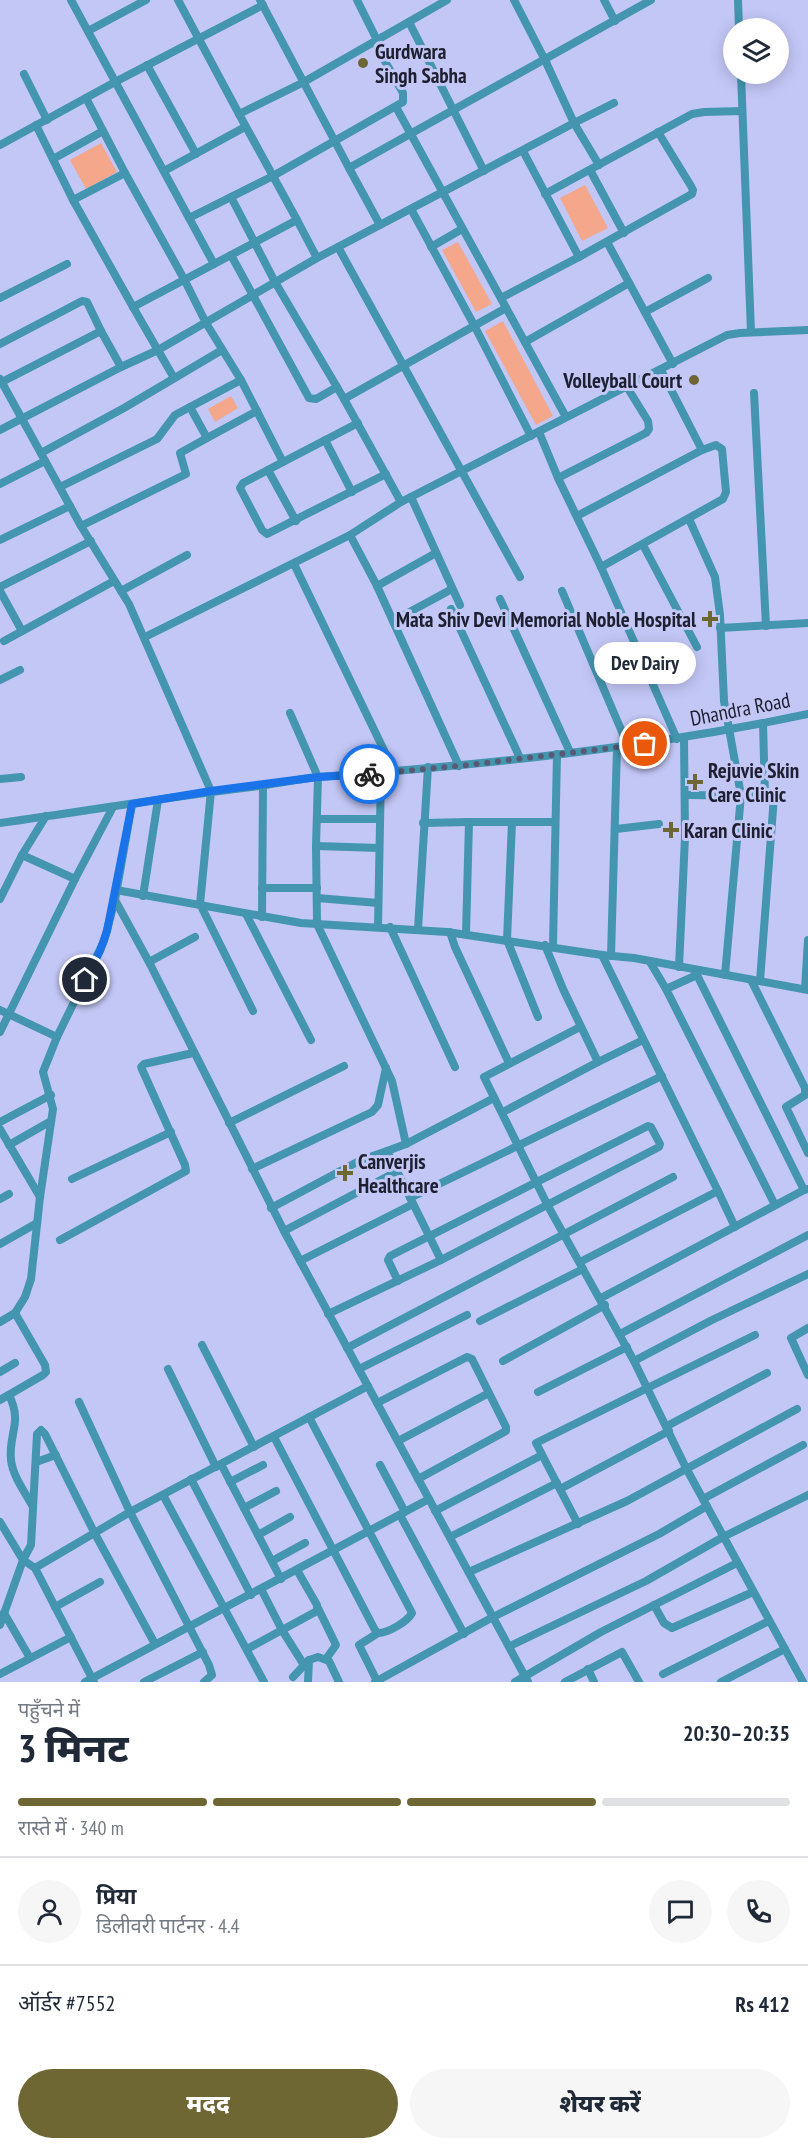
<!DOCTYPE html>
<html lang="hi">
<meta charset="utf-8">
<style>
:root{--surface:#fff;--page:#f6f6f7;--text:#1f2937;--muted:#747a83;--line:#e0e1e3;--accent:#6e6733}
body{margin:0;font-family:"PT Sans Narrow","Noto Sans Devanagari",sans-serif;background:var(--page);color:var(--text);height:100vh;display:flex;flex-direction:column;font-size:22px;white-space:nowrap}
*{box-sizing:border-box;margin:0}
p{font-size:20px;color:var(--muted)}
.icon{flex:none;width:33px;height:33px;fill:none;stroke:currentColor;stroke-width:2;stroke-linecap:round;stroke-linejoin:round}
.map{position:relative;height:1682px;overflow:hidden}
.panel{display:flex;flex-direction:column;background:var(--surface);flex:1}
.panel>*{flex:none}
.tools{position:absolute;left:723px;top:18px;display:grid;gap:12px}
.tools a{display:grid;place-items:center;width:66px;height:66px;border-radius:50%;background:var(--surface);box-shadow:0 3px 15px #0003;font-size:30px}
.pin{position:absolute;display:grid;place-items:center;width:51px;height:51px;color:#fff;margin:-26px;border:3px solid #fff;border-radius:50%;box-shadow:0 2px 6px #0007}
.courier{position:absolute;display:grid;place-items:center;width:60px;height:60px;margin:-30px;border:4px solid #1a73e8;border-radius:50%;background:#fff;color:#222;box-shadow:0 2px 8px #0007}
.bubble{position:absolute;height:42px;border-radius:21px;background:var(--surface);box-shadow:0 3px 15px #0003;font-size:20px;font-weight:800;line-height:42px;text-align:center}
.headline em{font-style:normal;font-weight:800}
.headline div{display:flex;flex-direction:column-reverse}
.headline{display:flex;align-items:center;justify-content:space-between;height:102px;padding:0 18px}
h1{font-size:39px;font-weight:800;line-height:45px}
.bar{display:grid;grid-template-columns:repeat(4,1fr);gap:9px 6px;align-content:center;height:72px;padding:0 18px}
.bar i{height:8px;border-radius:4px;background:var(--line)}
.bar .on{background:var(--accent)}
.bar p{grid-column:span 4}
.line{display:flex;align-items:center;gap:15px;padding:0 18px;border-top:2px solid var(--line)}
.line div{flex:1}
.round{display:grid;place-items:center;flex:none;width:63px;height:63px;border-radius:32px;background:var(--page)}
.primary-button{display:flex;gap:12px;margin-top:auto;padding:12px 18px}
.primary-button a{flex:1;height:69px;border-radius:36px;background:var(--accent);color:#fff;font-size:24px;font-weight:800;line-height:69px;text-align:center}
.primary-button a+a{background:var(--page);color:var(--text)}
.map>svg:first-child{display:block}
.green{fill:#f4a78b}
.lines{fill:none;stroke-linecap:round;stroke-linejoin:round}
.minor{stroke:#4495af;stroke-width:8}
.done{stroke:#585a75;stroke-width:6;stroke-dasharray:0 10.8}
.route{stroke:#1a73e8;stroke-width:8}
.poi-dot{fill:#6e6733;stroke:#c3c7f6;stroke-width:2}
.labels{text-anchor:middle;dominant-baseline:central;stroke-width:6;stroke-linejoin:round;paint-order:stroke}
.poi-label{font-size:21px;font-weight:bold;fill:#1e1f30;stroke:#c3c7f6;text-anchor:start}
.street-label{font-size:21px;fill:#1e1f30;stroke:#c3c7f6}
</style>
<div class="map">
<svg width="808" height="1682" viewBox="0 0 808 1682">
<rect width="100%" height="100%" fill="#c3c7f6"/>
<g class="green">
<polygon points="101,143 117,172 86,189 70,160"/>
<polygon points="585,185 608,228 582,241 560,198"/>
<polygon points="458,242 492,304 476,312 442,250"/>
<polygon points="503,321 553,416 536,425 485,331"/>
<polygon points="231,396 238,408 215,422 208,409"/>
</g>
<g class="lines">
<g class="minor">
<polyline points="71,0 214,264"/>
<polyline points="178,0 239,114"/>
<polyline points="260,0 349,168"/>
<polyline points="357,0 377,40"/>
<polyline points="604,0 615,21"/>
<polyline points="738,0 739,28"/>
<polyline points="409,22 484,171"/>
<polyline points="88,31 146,0"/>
<polyline points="147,65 196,154"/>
<polyline points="24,74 47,120"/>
<polyline points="741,74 751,332"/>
<polyline points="86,98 125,173"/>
<polyline points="396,107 566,417"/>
<polyline points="36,125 73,200"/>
<polyline points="0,145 115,82 263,5"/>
<polyline points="523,151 579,257 692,194 693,190 691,186 658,132"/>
<polyline points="53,159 103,131"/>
<polyline points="599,165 574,123 614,103"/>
<polyline points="590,170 624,233"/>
<polyline points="164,171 245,127"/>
<polyline points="545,194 692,114 704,112 742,111"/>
<polyline points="231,197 275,282 344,399 401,502 727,335 740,333 808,330"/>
<polyline points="411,209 474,325 531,436"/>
<polyline points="189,218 273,176 403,102 403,93 374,42"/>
<polyline points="297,220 239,114 302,83 447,0"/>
<polyline points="380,225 349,168 651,0"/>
<polyline points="607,242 673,364"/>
<polyline points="338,247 520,577"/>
<polyline points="431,247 462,229"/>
<polyline points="231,255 309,398 316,399 337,387"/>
<polyline points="0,298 67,264"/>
<polyline points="501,298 579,257"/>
<polyline points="133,307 174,378"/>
<polyline points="645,312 708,278"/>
<polyline points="525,342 629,283"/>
<polyline points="0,344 82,301 87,302 101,331"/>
<polyline points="121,367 158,350 317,258"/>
<polyline points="0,379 81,526 129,604 211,791 200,904 253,1011"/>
<polyline points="241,380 190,407 207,438 257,411"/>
<polyline points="0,383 101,331 121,367 0,430"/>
<polyline points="754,393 766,626"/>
<polyline points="344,399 506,308"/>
<polyline points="358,423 283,462 241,380 206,323 184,279 125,173 73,200 133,307 297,220 317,258 574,123 545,60 514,0"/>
<polyline points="539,432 558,478 601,567 677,739"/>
<polyline points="325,440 352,492"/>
<polyline points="41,453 124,408 222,350"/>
<polyline points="283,462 243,483 240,488 262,530 267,534 386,474"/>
<polyline points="268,470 296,521"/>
<polyline points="558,478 646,433 649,429 648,421 627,387"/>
<polyline points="0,484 45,461"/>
<polyline points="60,487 157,439 175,415 190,407"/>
<polyline points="411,497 460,605"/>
<polyline points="577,516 702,450 661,370"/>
<polyline points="689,519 715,577 720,615 724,701 741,795 725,975"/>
<polyline points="81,526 186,474 180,453 207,438"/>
<polyline points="350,535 377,586 459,766"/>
<polyline points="0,540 70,506"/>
<polyline points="643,545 697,647"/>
<polyline points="294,564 394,771"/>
<polyline points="601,567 723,499 726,492 722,449 716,445 702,450"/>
<polyline points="377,586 436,553"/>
<polyline points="0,587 91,541"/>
<polyline points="0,591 22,631"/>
<polyline points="121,591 187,555"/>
<polyline points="562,591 628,746"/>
<polyline points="500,599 570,752"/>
<polyline points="451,609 520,758"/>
<polyline points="393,621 452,589"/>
<polyline points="720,628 808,623"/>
<polyline points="145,637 350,535 401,502"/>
<polyline points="4,641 114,581"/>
<polyline points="0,680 20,670"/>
<polyline points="290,713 318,777 316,846 317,924 392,1081 406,1144"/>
<polyline points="763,723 765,795"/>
<polyline points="0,779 21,777"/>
<polyline points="686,795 774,796 760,981"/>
<polyline points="317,819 380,819"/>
<polyline points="512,822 507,940 538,1017"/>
<path d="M0,823C87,811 173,796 260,786C280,783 299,779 319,777C482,765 647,748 808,714"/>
<polyline points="423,823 469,822"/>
<polyline points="616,829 659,824"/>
<polyline points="316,846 379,848"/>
<polyline points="75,879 113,807"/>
<polyline points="262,888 317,888"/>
<polyline points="116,890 301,923 447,932 602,955 634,958 808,990"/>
<polyline points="143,896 158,800"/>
<polyline points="317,898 378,903"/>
<polyline points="0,899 22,855 46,816"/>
<polyline points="115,900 149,962 284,1231 528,1682"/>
<polyline points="246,914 311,1040"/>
<polyline points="262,917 263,785"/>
<polyline points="378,927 381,773"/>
<polyline points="390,927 455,1067"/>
<polyline points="418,929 428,767"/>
<polyline points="450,932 455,947 509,1063"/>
<polyline points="466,934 469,822 555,822"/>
<polyline points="545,945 563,989 598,1062"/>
<polyline points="553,946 557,754"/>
<polyline points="611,956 617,747"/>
<polyline points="149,962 195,937"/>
<polyline points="650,962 666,989"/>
<polyline points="679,967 685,837 684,738"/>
<polyline points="695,971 804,1190 808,1189"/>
<polyline points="697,975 666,989 775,1205"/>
<polyline points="751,980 805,1088 805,1095 786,1107 808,1153"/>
<polyline points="805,989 808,940"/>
<polyline points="0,1010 57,1037 104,941 115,900 132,804"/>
<polyline points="580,1027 484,1077 548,1206 634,1361 686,1468 803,1682"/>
<polyline points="0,1032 75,879 22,855"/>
<polyline points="503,1112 598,1062 643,1040"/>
<polyline points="0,1122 51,1095"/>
<polyline points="229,1123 344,1066"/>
<polyline points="0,1129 40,1197"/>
<polyline points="9,1145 51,1121"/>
<polyline points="252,1169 372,1112 378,1105 386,1068"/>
<polyline points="72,1179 171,1132"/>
<polyline points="718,1191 735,1227"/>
<polyline points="410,1198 662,1076"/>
<polyline points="0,1199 9,1194"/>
<polyline points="271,1208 361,1160 387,1151"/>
<polyline points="284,1231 396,1172"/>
<polyline points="60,1240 186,1171 185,1165 141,1067 144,1064 193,1053"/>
<polyline points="0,1244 37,1223"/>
<polyline points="300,1261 413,1204"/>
<polyline points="580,1262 718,1191 602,955"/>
<polyline points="398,1281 388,1260 390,1256 648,1126 651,1127 660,1144 659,1147 441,1260"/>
<polyline points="601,1298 804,1190"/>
<polyline points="328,1314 441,1260 387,1151 406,1144 494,1098"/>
<polyline points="480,1321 583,1269"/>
<polyline points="0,1322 15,1313 25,1297 31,1279 40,1197 53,1109 43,1072 57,1037"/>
<polyline points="808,1328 791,1338 808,1375"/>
<polyline points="620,1334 808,1235"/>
<polyline points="202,1345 254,1447"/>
<polyline points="347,1348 673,1177"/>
<polyline points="503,1361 605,1305"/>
<polyline points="634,1361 712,1320 808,1274"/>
<polyline points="168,1369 216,1467"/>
<polyline points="359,1369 467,1315"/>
<polyline points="0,1372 15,1363"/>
<polyline points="538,1392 627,1347"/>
<path d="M9,1395C23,1423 8,1434 11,1460C13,1477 25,1492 33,1507"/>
<polyline points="0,1400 43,1375 46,1372 45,1365 15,1313"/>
<polyline points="79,1402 130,1512 209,1665 212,1675 204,1682"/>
<polyline points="377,1403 467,1357 472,1359 506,1427 506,1431 418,1479"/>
<polyline points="667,1426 767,1373"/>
<path d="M274,1437L375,1630L378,1633C388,1633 407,1622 412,1613L309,1417"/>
<polyline points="398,1441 489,1393"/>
<polyline points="36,1462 56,1455"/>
<polyline points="221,1464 281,1579"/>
<polyline points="380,1465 405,1512"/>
<polyline points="191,1479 251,1595"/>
<polyline points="230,1482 263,1465"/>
<polyline points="560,1489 669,1431"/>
<polyline points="163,1495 264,1682"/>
<polyline points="703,1499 803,1445"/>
<polyline points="244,1508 276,1491"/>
<polyline points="435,1511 542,1455"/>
<polyline points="400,1515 464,1634"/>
<polyline points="0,1522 23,1560 35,1568 94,1682"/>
<polyline points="578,1524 536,1443 755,1335"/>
<polyline points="258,1535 290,1517"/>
<polyline points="450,1537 557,1483"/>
<polyline points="272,1561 305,1543"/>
<polyline points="35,1568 130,1512 368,1386"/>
<polyline points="469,1572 627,1501 797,1409"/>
<polyline points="261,1589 282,1630 304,1665"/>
<polyline points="654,1605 664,1623 672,1628 753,1592"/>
<polyline points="55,1607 100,1582"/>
<polyline points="318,1608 336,1645 326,1659"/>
<polyline points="4,1613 30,1658"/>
<polyline points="0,1625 23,1560 31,1545 37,1434 41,1430 45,1434 94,1532 155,1644"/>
<polyline points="510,1646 646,1581 723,1537 808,1495"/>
<polyline points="247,1649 317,1611 317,1605 297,1570"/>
<polyline points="588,1669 594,1682"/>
<polyline points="0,1674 71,1637"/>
<polyline points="663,1674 769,1621"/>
<polyline points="293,1677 309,1660 318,1657 329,1661 339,1682"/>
<polyline points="377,1681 359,1645 378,1633"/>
<polyline points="85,1682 429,1499"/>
<polyline points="144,1682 203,1652"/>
<polyline points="308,1682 309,1660"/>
<polyline points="375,1682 493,1617 659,1534 707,1506"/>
<polyline points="515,1682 601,1632 737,1563"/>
<polyline points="565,1682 622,1652 639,1682"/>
<polyline points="721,1682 785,1649"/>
</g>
</g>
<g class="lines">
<polyline class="done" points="369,774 459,766 645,744"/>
<polyline class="route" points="85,980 100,951 107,931 132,804 211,791 318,777 369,774"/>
</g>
<g class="poi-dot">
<circle cx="363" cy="63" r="6"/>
<circle cx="694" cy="380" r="6"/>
<path d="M707 610h6v6h6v6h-6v6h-6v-6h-6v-6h6z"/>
<path d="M692 773h6v6h6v6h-6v6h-6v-6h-6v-6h6z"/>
<path d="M668 821h6v6h6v6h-6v6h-6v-6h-6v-6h6z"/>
<path d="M342 1164h6v6h6v6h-6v6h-6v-6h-6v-6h6z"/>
</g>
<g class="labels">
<g class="poi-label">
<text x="375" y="51">Gurdwara<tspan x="375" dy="24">Singh Sabha</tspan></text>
<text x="682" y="380" text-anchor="end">Volleyball Court</text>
<text x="696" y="619" text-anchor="end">Mata Shiv Devi Memorial Noble Hospital</text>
<text x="708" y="770">Rejuvie Skin<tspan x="708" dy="24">Care Clinic</tspan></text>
<text x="684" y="830">Karan Clinic</text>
<text x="358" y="1161">Canverjis<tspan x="358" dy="24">Healthcare</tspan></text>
</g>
<g class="street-label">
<text transform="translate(740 709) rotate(-11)">Dhandra Road</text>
</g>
</g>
</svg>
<div class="tools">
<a><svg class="icon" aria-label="layers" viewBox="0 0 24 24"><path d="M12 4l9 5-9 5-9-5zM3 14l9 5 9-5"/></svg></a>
</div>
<div class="pin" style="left:645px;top:744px;background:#ea580c"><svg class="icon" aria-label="bag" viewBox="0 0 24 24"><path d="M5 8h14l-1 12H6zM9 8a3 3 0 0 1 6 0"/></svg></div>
<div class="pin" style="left:85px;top:980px;background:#1f2937"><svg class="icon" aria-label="home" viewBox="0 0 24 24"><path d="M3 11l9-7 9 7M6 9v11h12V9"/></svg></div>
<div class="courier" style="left:369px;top:774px"><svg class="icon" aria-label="bike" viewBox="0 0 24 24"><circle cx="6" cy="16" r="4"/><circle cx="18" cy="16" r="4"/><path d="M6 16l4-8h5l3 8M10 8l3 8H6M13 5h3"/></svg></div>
<div class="bubble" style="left:594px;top:642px;width:102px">Dev Dairy</div>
</div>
<section class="panel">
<div class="headline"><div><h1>3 मिनट</h1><p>पहुँचने में</p></div><em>20:30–20:35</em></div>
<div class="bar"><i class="on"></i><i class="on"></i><i class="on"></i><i></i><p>रास्ते में · 340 m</p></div>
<div class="line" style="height:108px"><a class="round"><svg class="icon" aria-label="person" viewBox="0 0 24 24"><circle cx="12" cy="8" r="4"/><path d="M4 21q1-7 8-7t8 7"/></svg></a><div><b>प्रिया</b><p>डिलीवरी पार्टनर · 4.4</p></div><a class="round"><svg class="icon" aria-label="chat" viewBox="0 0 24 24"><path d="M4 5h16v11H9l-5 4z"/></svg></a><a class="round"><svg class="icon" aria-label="phone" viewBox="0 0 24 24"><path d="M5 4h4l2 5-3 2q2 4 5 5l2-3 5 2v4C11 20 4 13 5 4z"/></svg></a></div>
<div class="line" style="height:78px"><div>ऑर्डर #7552</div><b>Rs 412</b></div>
<div class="primary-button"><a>मदद</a><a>शेयर करें</a></div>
</section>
